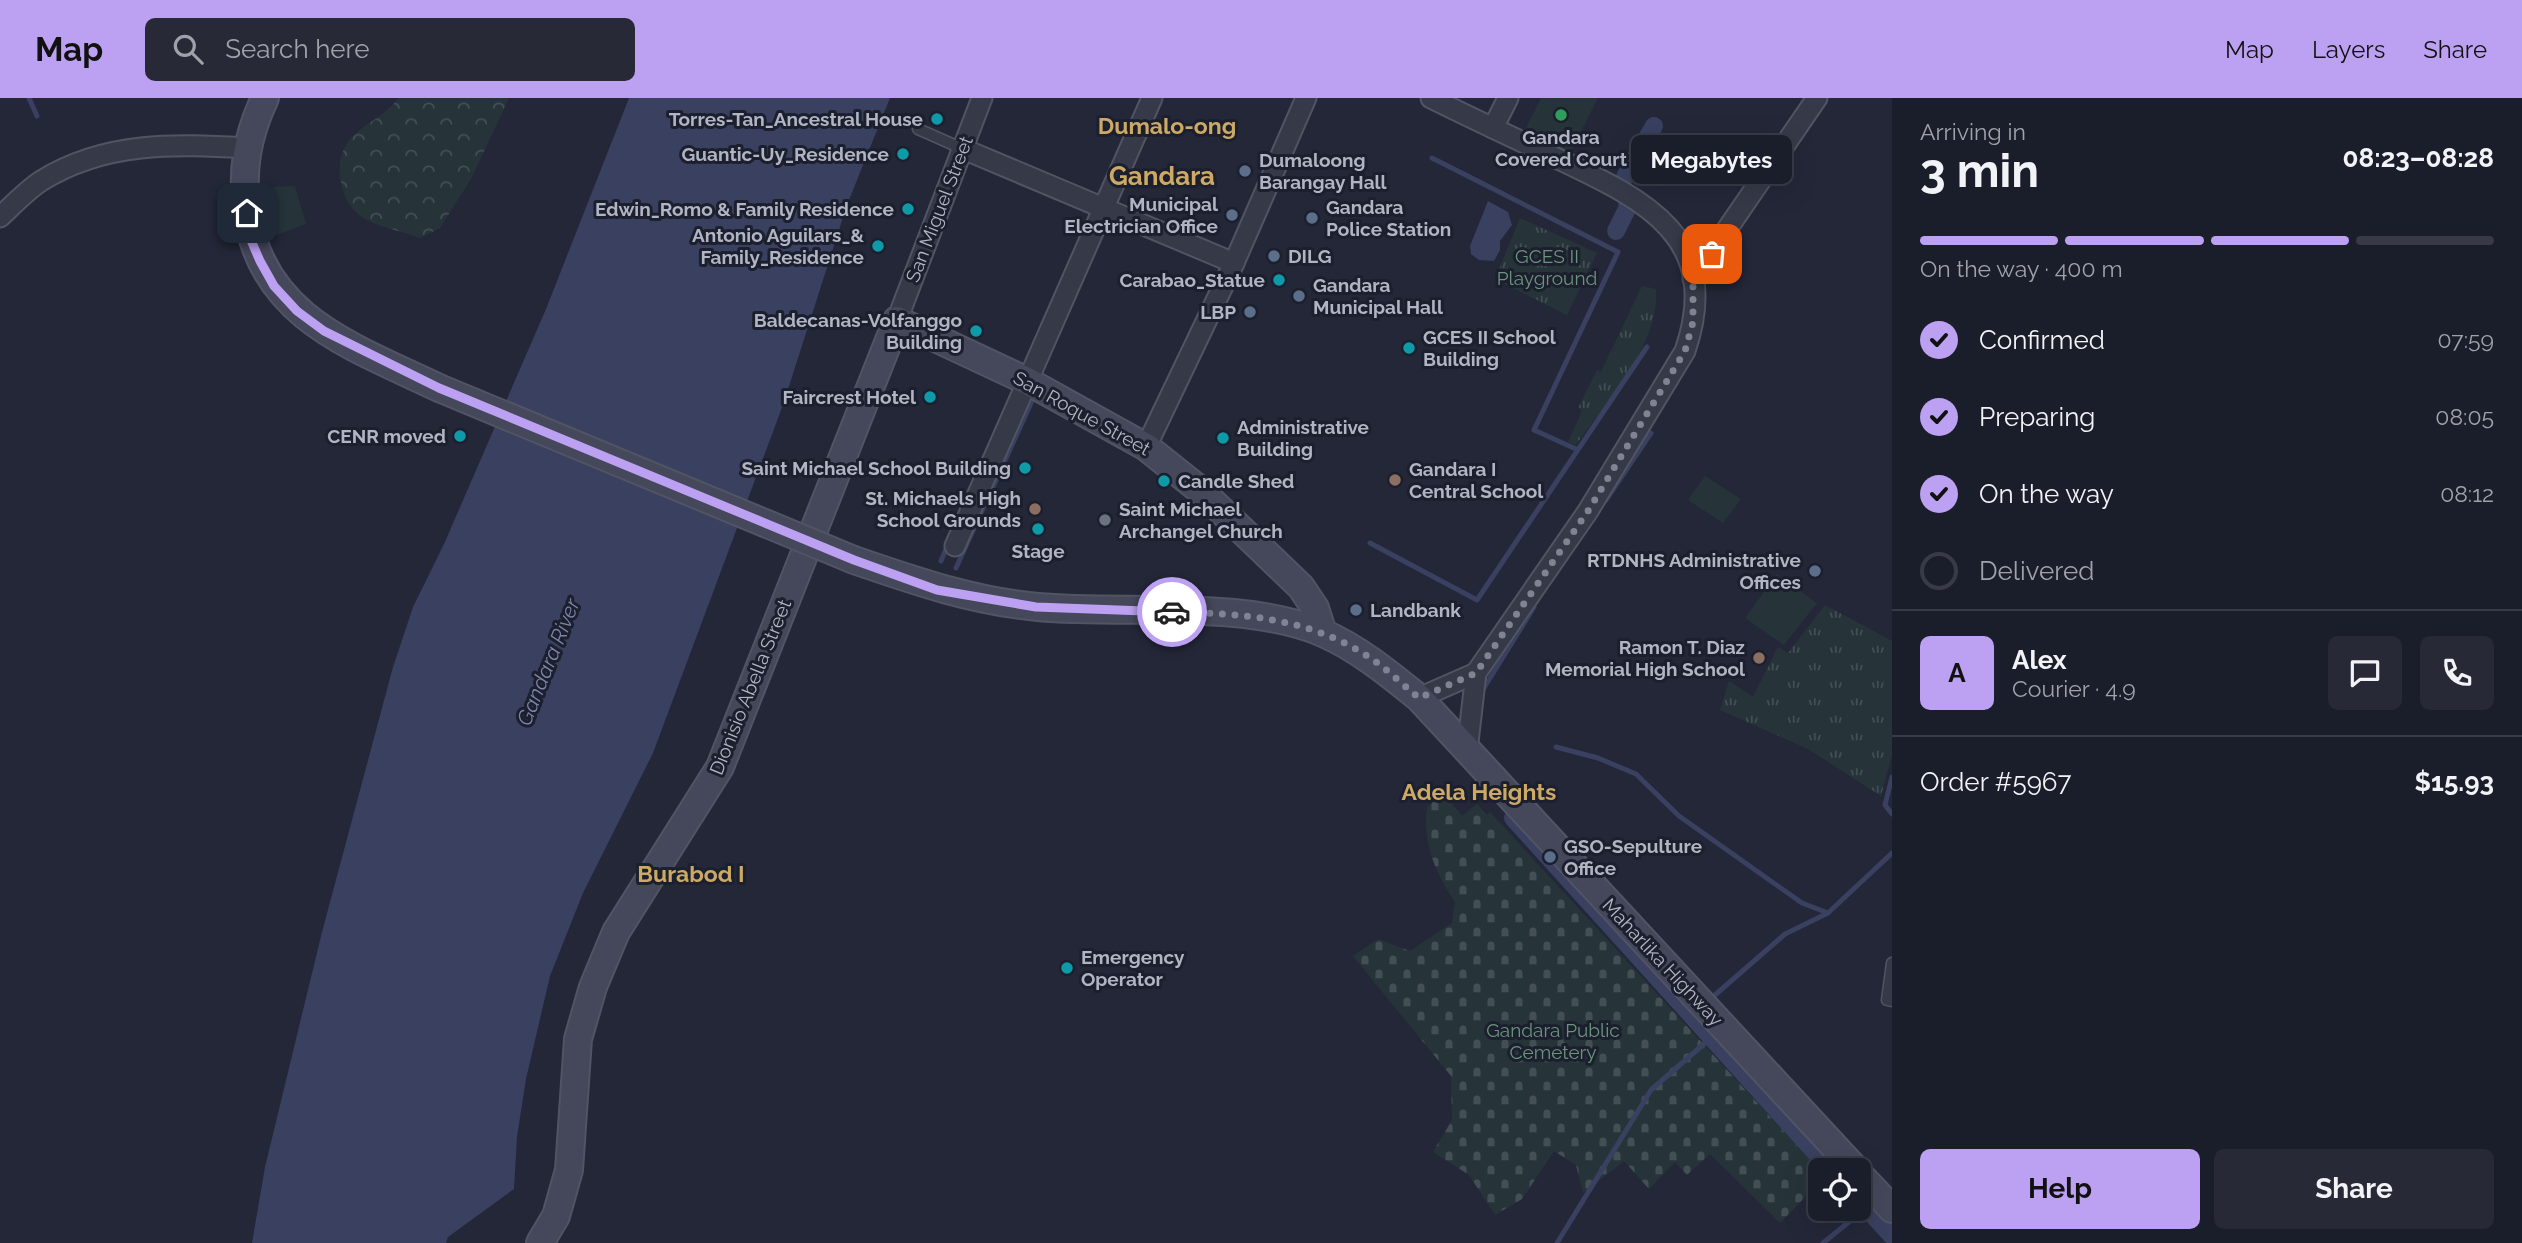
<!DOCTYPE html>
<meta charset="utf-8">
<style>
:root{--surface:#1a1d2a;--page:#272a36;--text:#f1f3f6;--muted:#9fa2a8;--line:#383b47;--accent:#bca0f2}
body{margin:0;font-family:Raleway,sans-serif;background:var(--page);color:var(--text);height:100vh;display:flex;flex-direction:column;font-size:26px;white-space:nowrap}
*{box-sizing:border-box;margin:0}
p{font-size:23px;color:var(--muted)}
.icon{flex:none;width:38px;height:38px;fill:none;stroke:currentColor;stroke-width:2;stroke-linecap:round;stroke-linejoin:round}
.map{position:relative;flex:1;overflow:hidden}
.drawer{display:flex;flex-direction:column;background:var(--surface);width:630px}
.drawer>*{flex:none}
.controls{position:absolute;left:1808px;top:1060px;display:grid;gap:14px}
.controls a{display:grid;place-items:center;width:63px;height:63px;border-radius:10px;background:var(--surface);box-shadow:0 7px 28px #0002,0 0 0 2px var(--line);font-size:35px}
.pin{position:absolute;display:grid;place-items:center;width:60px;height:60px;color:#fff;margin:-30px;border-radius:14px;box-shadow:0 4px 10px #0006}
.courier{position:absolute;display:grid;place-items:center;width:70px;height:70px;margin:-35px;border:5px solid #bca0f2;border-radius:50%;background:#fff;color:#222;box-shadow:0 2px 9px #0007}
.bubble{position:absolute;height:49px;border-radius:10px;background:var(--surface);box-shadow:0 7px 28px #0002,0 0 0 2px var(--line);font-size:23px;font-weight:700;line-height:49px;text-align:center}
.overview em{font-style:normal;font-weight:700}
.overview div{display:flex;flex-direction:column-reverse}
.overview{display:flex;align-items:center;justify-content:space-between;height:119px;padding:0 28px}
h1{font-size:46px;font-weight:700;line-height:52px}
.bar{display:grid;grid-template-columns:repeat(4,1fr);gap:10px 7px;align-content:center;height:84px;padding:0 28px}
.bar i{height:9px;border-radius:5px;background:var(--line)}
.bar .on{background:var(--accent)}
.bar p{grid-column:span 4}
.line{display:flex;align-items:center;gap:18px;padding:0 28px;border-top:2px solid var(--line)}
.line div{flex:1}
.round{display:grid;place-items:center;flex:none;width:74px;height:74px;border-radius:10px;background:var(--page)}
ol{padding:0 28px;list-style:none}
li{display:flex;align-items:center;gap:21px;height:77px}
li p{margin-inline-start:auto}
li .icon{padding:7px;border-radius:50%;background:var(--accent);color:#111;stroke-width:4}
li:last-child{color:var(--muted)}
li i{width:38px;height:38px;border:4px solid var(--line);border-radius:50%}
.action{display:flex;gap:14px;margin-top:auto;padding:14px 28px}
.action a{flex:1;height:80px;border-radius:10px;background:var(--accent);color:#111;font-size:28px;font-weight:700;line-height:80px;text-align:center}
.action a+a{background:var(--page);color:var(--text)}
header{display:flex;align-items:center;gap:42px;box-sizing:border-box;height:98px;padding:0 35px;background:var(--accent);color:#111}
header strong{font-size:33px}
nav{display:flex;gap:38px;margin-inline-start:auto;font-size:24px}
.search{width:490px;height:63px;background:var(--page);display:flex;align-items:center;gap:18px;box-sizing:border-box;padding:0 24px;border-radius:10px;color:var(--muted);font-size:26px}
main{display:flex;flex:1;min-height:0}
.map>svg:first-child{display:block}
.grass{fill:url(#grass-tufts)}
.forest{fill:url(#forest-crowns)}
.cemetery{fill:url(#cemetery-stones)}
.garden{fill:#26343a}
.water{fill:#394060}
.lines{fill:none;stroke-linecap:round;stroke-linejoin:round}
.stream{stroke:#394060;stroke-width:5}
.canal{stroke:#394060;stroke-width:18}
.lane-casing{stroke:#515463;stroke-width:13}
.street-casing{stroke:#515463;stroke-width:23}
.secondary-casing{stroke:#515463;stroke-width:30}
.lane{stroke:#363a48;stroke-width:10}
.street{stroke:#363a48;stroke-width:19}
.secondary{stroke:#45485b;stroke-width:26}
.secondary-bridge-casing{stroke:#515463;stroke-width:30;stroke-linecap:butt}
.secondary-bridge{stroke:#45485b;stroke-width:26}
.done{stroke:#7f8393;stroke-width:7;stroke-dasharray:0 12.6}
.route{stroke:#bca0f2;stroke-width:9}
.leisure-dot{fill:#2e9e5b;stroke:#1c1f2d;stroke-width:2.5}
.culture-dot{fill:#0f9aa8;stroke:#1c1f2d;stroke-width:2.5}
.service-dot{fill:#5c6f8a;stroke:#1c1f2d;stroke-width:2.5}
.education-dot{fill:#8d6e63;stroke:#1c1f2d;stroke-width:2.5}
.worship-dot{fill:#6b7280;stroke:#1c1f2d;stroke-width:2.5}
.labels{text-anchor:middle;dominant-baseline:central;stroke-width:6;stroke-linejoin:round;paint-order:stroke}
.poi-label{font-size:19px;font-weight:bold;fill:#b1b4c4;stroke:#1c1f2d;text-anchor:end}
.street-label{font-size:19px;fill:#b1b4c4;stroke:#1c1f2d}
.park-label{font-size:19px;fill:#6a947d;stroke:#1c1f2d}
.water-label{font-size:21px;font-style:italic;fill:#7b85aa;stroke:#1c1f2d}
.quarter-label{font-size:23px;font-weight:bold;fill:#cca965;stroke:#1c1f2d}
.district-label{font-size:26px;font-weight:bold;fill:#cca965;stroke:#1c1f2d}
</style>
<header>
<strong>Map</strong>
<div class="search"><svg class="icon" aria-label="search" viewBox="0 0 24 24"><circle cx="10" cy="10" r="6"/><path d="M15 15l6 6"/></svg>Search here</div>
<nav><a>Map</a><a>Layers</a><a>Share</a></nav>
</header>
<main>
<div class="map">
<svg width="1892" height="1145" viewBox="0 0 1892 1145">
<defs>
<pattern id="grass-tufts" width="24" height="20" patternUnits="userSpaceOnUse" patternTransform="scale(1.75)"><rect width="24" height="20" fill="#26343a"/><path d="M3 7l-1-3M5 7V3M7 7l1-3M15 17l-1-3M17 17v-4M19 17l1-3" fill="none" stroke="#434f55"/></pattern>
<pattern id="forest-crowns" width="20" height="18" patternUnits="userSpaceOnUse" patternTransform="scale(1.75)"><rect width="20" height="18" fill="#26343a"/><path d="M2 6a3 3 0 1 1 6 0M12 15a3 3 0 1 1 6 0" fill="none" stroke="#434f55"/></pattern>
<pattern id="cemetery-stones" width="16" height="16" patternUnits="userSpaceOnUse" patternTransform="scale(1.75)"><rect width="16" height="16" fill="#26343a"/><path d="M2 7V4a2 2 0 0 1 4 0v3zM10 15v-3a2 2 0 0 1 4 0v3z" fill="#434f55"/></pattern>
</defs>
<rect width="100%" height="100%" fill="#232738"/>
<g class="grass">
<polygon points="1520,120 1597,155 1567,217 1495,181"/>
<path d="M1642,188L1656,191C1660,246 1606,304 1576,347L1568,344L1582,313L1578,310L1597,272L1601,274Z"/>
<polygon points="1825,507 1892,543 1892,656 1881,698 1808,651 1720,612 1729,583 1753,599 1778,549 1788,555"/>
</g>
<path class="forest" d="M398,0H509L471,81L440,130L420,140C379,125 348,128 340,79C339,69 340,57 346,47C358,27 385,20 398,0Z"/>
<path class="cemetery" d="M1443,695L1462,718L1477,706L1487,717L1490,714L1820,1073V1107L1809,1095L1780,1125L1710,1056L1687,1077L1675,1064L1649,1091L1624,1063L1583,1095L1576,1067L1554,1053L1522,1101L1495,1117L1469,1077L1433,1054L1452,1022L1451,978L1353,858L1378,841L1410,853L1452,825L1455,804C1436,775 1422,745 1427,709Z"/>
<g class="garden">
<polygon points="1541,0 1598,0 1569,56 1524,34"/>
<polygon points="295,88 306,126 274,138 263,89"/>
<polygon points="1705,378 1741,401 1723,425 1688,402"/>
<polygon points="1777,476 1817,505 1784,547 1745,520"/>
</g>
<g class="water">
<polygon points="629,0 890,0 847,107 783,307 653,655 583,795 550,878 526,981 517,1039 514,1091 448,1139 446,1145 252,1145 265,1069 322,834 393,569 413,509 444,446 546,211"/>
<polygon points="1488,103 1508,114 1512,127 1500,143 1500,152 1494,163 1479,162 1471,156 1470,148"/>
</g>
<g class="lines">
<g class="stream">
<polyline points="29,0 37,18"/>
<polyline points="1432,60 1618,154 1534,332 1576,351"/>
<polyline points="1606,402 1651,335"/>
<polyline points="1370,445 1477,502 1647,249"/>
<polyline points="941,463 948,446"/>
<polyline points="956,470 1032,303"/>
<polyline points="1482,593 1534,509"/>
<polyline points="1556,649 1598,660 1636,676 1679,718 1802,805 1828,815 1892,755"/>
<polyline points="1892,679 1885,707 1892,716"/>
<polyline points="1715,897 1785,836 1828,815"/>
<polyline points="1557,1145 1651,992 1705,945 1703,933"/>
<polyline points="1823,1145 1860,1115"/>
</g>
<g class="canal">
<polyline points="1625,79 1654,28"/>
<polyline points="1616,133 1628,109 1627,104"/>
<polyline points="1513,720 1832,1073"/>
<polyline points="1858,1101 1892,1138"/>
</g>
<g class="lane-casing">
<g id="lane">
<polyline points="918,31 961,50"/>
<polyline points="1892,865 1887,902 1892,903"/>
</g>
</g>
<g class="street-casing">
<g id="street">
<path d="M1431,0C1471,20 1512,39 1552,58C1640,100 1725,136 1685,253L1588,413L1476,575L1467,653"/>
<polyline points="1493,30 1508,0"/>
<polyline points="961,50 1234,165"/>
<path d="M0,119C13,107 26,93 41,83C105,43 175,46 247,50"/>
<polyline points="1693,181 1817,0"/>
<polyline points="897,222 982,0"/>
<polyline points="1146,349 1234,165 1306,0"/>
<polyline points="955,448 1152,0"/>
<polyline points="1419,600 1476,575"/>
</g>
</g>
<g class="secondary-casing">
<g id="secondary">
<path d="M265,0C247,38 241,73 247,115C262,220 354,249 439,290"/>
<path d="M854,462C915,483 973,503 1038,509C1125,517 1243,501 1323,535C1359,551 1388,575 1419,600L1857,1073"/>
<polyline points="1858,1075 1892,1111"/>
<polyline points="540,1145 556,1118 569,1072 578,941 593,889 616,834 720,669 897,222 1027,283 1146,349 1200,392 1301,489 1315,510 1323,535"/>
</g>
</g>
<use href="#lane" class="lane"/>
<use href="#street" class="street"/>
<use href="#secondary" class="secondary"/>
<g class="secondary-bridge-casing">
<polyline id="secondary-bridge" points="439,290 854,462"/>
</g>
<use href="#secondary-bridge" class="secondary-bridge"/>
</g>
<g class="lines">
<path class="done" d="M1172,514C1241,515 1310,520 1369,559C1387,571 1403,587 1419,600L1476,575L1588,413L1685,253L1693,224V181L1712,156"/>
<polyline class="route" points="247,115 250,140 260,163 274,188 297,213 324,233 439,290 854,462 937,492 1036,509 1172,514"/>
</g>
<circle class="leisure-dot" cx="1561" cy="17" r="7"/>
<g class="culture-dot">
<circle cx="937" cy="21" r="7"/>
<circle cx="903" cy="56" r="7"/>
<circle cx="908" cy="111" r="7"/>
<circle cx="878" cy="148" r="7"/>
<circle cx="1279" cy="182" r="7"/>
<circle cx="976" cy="233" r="7"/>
<circle cx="1409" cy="250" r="7"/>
<circle cx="930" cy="299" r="7"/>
<circle cx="460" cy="338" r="7"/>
<circle cx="1223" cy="340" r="7"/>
<circle cx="1025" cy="370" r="7"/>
<circle cx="1164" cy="383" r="7"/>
<circle cx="1038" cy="431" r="7"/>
<circle cx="1067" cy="870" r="7"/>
</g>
<g class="service-dot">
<circle cx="1245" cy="73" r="7"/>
<circle cx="1232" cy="117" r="7"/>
<circle cx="1312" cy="120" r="7"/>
<circle cx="1274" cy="158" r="7"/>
<circle cx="1299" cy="198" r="7"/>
<circle cx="1250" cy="214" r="7"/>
<circle cx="1815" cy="473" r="7"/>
<circle cx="1356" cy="512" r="7"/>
<circle cx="1550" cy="759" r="7"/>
</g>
<g class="education-dot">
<circle cx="1395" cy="382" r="7"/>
<circle cx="1035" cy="411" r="7"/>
<circle cx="1759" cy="560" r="7"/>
</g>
<circle class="worship-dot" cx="1105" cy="422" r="7"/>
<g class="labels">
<g class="poi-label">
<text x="923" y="21">Torres-Tan_Ancestral House</text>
<text x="1561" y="39" text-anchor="middle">Gandara<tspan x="1561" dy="22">Covered Court</tspan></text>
<text x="889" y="56">Guantic-Uy_Residence</text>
<text x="1259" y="62" text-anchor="start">Dumaloong<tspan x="1259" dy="22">Barangay Hall</tspan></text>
<text x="1218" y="106">Municipal<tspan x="1218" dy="22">Electrician Office</tspan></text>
<text x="1326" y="109" text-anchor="start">Gandara<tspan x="1326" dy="22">Police Station</tspan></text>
<text x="894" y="111">Edwin_Romo &amp; Family Residence</text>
<text x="864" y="137">Antonio Aguilars_&amp;<tspan x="864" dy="22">Family_Residence</tspan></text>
<text x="1288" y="158" text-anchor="start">DILG</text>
<text x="1265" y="182">Carabao_Statue</text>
<text x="1313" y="187" text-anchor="start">Gandara<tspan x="1313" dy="22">Municipal Hall</tspan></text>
<text x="1236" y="214">LBP</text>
<text x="962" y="222">Baldecanas-Volfanggo<tspan x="962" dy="22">Building</tspan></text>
<text x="1423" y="239" text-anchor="start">GCES II School<tspan x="1423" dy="22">Building</tspan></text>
<text x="916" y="299">Faircrest Hotel</text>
<text x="1237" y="329" text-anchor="start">Administrative<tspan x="1237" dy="22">Building</tspan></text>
<text x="446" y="338">CENR moved</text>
<text x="1011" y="370">Saint Michael School Building</text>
<text x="1409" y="371" text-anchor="start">Gandara I<tspan x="1409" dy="22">Central School</tspan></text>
<text x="1178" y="383" text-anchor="start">Candle Shed</text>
<text x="1021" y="400">St. Michaels High<tspan x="1021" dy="22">School Grounds</tspan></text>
<text x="1119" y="411" text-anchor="start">Saint Michael<tspan x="1119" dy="22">Archangel Church</tspan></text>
<text x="1038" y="453" text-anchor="middle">Stage</text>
<text x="1801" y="462">RTDNHS Administrative<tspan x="1801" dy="22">Offices</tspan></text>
<text x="1370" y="512" text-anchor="start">Landbank</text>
<text x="1745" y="549">Ramon T. Diaz<tspan x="1745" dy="22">Memorial High School</tspan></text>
<text x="1564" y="748" text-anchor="start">GSO-Sepulture<tspan x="1564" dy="22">Office</tspan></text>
<text x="1081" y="859" text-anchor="start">Emergency<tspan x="1081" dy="22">Operator</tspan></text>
</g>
<g class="street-label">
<text transform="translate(939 111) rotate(-69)">San Miguel Street</text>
<text transform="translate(1082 315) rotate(29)">San Roque Street</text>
<text transform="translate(750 589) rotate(-68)">Dionisio Abella Street</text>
<text transform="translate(1663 864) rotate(47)">Maharlika Highway</text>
</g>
<g class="park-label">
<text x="1547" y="158">GCES II<tspan x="1547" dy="22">Playground</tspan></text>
<text x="1553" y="932">Gandara Public<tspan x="1553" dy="22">Cemetery</tspan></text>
</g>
<g class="water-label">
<text transform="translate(548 564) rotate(-68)">Gandara River</text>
</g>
<g class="quarter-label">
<text x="1167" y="27">Dumalo-ong</text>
<text x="1479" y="693">Adela Heights</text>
<text x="691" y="775">Burabod I</text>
</g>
<g class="district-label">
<text x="1162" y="78">Gandara</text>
</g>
</g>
</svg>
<div class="controls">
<a><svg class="icon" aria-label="locate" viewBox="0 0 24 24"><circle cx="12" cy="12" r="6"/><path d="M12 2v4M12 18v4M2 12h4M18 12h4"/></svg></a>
</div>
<div class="pin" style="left:1712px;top:156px;background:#ea580c"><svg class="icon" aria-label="bag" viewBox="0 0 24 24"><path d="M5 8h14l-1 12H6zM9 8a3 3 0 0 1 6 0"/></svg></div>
<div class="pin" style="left:247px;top:115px;background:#1f2937"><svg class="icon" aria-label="home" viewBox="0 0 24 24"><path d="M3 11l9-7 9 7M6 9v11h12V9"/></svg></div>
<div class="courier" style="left:1172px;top:514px"><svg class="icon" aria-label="car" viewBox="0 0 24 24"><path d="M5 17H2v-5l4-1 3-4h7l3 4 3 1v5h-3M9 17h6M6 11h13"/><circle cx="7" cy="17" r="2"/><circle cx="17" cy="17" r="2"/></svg></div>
<div class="bubble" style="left:1631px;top:37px;width:161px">Megabytes</div>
</div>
<section class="drawer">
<div class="overview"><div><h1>3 min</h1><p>Arriving in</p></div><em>08:23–08:28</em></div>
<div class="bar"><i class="on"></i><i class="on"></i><i class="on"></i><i></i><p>On the way · 400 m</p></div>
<ol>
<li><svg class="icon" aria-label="check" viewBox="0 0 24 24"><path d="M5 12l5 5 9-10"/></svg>Confirmed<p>07:59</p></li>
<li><svg class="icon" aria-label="check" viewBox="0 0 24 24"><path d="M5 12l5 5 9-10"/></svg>Preparing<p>08:05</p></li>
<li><svg class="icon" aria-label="check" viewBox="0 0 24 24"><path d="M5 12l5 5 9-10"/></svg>On the way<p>08:12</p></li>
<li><i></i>Delivered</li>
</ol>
<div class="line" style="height:126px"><b class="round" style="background:var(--accent);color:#111">A</b><div><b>Alex</b><p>Courier · 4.9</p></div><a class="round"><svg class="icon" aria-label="chat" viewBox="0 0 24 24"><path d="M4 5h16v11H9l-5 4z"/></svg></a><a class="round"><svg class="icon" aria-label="phone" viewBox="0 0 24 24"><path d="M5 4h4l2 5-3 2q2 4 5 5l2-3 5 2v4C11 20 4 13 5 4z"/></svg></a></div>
<div class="line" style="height:91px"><div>Order #5967</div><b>$15.93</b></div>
<div class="action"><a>Help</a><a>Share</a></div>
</section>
</main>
